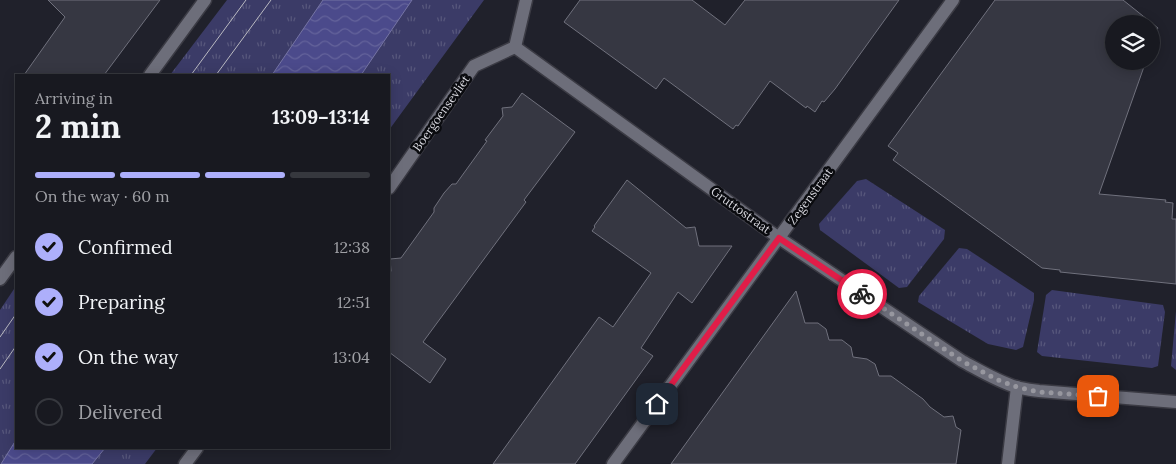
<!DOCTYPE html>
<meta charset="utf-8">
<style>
:root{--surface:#181920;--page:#25262d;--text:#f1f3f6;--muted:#9fa0a5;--line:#36383e;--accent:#adaffb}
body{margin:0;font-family:Lora,serif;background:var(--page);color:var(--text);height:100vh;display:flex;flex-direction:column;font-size:19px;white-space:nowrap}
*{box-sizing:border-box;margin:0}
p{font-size:16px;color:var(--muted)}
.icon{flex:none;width:28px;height:28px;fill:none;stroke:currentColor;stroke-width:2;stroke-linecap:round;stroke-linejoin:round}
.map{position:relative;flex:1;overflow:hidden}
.drawer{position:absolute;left:15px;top:74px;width:375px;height:375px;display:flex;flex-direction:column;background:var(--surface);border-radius:0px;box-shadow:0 2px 12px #0003,0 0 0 1px var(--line)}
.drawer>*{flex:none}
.buttons{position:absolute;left:1105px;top:15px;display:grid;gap:10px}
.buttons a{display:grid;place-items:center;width:55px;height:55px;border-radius:50%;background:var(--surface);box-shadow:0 2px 12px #0003,0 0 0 1px var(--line);font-size:25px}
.pin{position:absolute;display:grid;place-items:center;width:42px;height:42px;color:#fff;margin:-21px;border-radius:10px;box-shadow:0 2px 8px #0006}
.courier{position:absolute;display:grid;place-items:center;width:50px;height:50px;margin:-25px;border:4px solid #e11d48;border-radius:50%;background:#fff;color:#222;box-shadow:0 1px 6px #0007}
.headline em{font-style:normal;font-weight:800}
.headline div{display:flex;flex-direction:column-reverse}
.headline{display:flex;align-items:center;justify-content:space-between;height:85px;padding:0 20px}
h1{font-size:32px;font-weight:800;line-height:38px}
.bar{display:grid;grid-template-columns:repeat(4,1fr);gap:8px 5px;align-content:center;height:60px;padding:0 20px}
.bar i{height:6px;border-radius:4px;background:var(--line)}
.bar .selected{background:var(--accent)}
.bar p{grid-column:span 4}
ol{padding:0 20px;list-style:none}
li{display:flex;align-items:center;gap:15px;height:55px}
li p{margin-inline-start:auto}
li .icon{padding:5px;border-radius:50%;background:var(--accent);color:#111;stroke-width:4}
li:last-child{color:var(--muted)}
li i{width:28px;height:28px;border:2px solid var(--line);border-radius:50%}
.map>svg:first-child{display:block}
.grass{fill:url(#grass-tufts)}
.water{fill:url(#water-waves);stroke:#7574a4}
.building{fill:#363742;stroke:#70717d}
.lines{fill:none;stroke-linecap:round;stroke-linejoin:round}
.minor-casing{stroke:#3b3b44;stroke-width:15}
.minor{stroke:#6d6e7a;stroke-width:12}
.tram{stroke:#b9b9c1;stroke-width:1}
.done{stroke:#97979f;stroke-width:5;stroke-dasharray:0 9}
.route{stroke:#e11d48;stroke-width:6}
.labels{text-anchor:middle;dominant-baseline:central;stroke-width:5;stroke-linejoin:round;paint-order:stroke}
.street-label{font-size:12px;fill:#d7d7de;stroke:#0a0b0f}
</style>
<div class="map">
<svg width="1176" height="464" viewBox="0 0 1176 464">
<defs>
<pattern id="grass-tufts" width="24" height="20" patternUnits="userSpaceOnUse" patternTransform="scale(1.25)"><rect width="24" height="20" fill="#3b3b67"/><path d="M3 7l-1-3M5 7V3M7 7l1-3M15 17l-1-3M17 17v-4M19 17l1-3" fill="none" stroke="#57577c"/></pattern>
<pattern id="water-waves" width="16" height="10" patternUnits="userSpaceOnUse" patternTransform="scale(1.25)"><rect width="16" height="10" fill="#4b4a8b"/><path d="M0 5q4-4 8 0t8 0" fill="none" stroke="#64639b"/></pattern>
</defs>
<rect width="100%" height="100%" fill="#20212b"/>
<g class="grass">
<polygon points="227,0 484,0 389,130 389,75 170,75"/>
<polygon points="866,179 945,230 944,239 907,287 899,288 820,230 819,224 857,181"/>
<polygon points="959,248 967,249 1034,293 1034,300 1023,347 1016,350 988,344 918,302 919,296"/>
<polygon points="16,286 16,448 157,448 145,464 0,464 0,310"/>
<polygon points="1052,290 1163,305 1165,312 1158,366 1152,368 1042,356 1037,352 1046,295"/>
<polygon points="1176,311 1176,370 1171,366"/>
</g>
<g class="water">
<polygon points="323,0 412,0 361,75 272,75"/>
<polygon points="16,440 16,448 105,448 92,464 1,464"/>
</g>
<g class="building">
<polygon points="48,0 160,0 104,75 24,75 65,17"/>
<polygon points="580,0 692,0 725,25 745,0 899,0 835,89 824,102 822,101 815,112 807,106 806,108 770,81 738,126 736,125 733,129 664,78 656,89 564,22"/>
<polygon points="995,0 1123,0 1158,28 1151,38 1151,24 1114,24 1114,61 1146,61 1099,194 1166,200 1165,202 1173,203 1172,219 1176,219 1176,284 1060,272 1060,270 1042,268 893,160 898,153 888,146"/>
<polygon points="522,93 575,132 524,200 526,202 423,342 446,359 430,383 389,352 389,274 391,271 390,259 401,258 434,212 434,208 444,193 452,184 456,184 487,141 485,140 503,116 502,108 512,107"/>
<polygon points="627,180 686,228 695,227 699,246 732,246 692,303 678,292 641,348 653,356 575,464 493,464 599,317 613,327 651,273 592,231 595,227 594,226"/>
<polygon points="796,291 805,323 818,323 826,329 829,340 842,340 851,347 853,357 867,359 875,364 879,376 891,376 923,399 930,407 944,417 953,416 956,427 961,430 956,464 671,464"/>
</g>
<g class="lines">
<g class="minor-casing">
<g id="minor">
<path d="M515,47L779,238L962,361C979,370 997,381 1016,387C1023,389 1032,390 1039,391L1176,402"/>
<polyline points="150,75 205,0"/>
<polyline points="389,188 474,66 515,47 526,0"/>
<polyline points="0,279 16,257"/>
<polyline points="185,464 197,448"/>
<polyline points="613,464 953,0"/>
<polyline points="1008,464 1017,387"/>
</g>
</g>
<use href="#minor" class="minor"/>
<g class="tram">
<polyline points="191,75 246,0"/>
<polyline points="216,75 271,0"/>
<polyline points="0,337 16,314"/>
<polyline points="0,369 16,346"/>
</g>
</g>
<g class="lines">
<polyline class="done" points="862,294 962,361 998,380 1017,387 1039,392 1098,396"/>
<polyline class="route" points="657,404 779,238 862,294"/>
</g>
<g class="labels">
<g class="street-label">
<text transform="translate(441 113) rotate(-55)">Boergoensevliet</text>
<text transform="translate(810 196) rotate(-54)">Zegenstraat</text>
<text transform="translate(741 210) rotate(36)">Gruttostraat</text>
</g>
</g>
</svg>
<div class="buttons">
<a><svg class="icon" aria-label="layers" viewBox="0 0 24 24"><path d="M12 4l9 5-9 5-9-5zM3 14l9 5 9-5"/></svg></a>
</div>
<div class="pin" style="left:1098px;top:396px;background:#ea580c"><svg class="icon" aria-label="bag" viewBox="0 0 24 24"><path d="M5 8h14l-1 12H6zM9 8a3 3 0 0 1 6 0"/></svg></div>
<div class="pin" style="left:657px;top:404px;background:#1f2937"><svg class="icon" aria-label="home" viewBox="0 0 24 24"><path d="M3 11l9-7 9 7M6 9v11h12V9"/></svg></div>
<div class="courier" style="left:862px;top:294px"><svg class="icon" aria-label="bike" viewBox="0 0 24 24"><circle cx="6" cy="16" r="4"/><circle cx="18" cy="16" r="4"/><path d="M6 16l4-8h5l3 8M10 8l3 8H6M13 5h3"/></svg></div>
<section class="drawer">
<div class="headline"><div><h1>2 min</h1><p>Arriving in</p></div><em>13:09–13:14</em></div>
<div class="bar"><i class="selected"></i><i class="selected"></i><i class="selected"></i><i></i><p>On the way · 60 m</p></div>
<ol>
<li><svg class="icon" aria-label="check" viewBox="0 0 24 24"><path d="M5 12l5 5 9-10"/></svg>Confirmed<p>12:38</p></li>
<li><svg class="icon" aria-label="check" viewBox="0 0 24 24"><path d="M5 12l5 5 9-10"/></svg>Preparing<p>12:51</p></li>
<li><svg class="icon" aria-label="check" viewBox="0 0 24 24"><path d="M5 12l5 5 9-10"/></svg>On the way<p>13:04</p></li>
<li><i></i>Delivered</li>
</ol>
</section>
</div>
